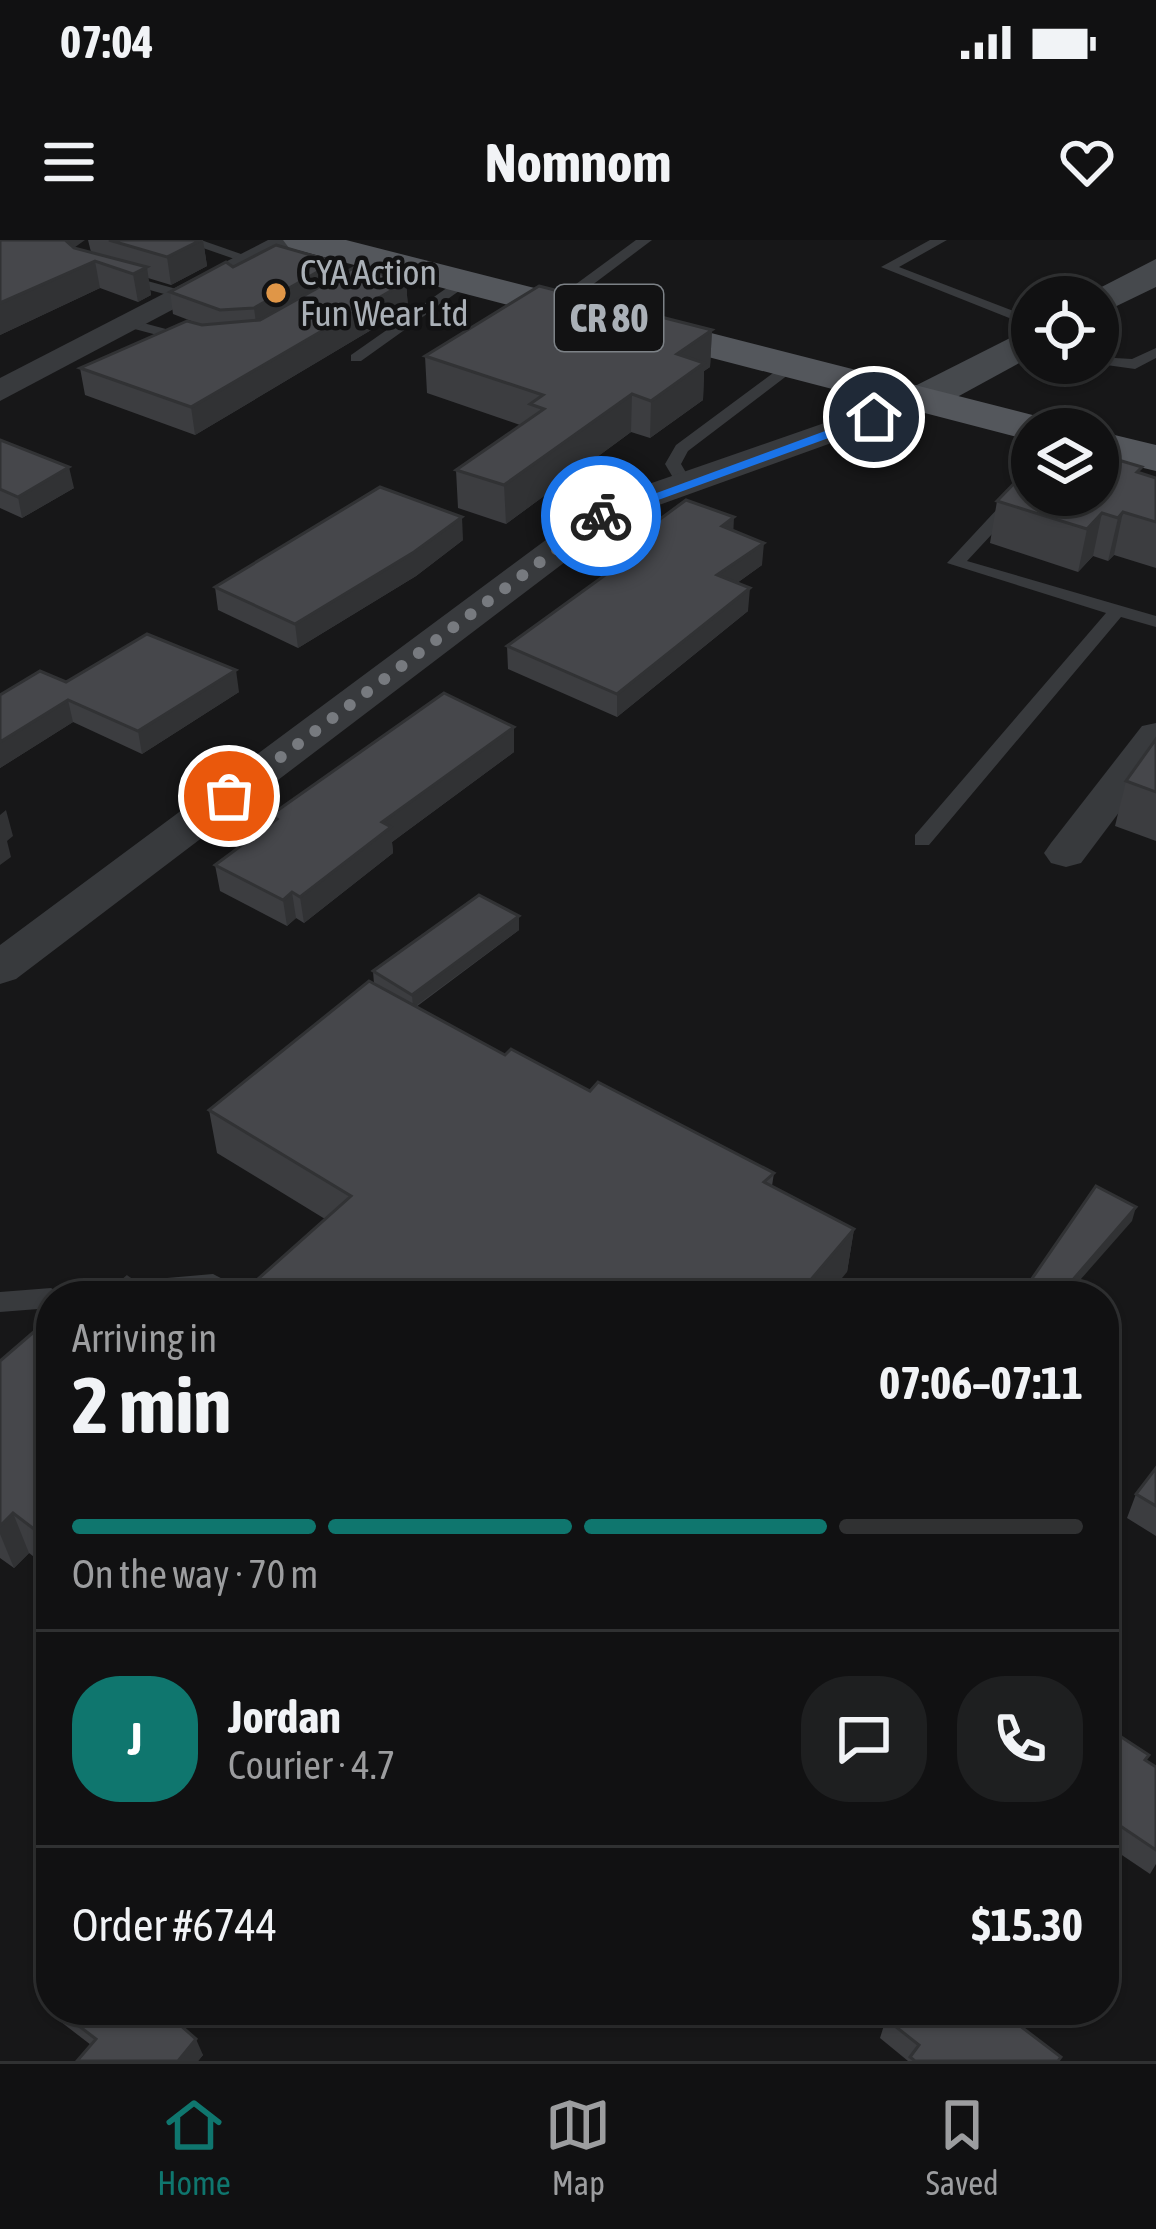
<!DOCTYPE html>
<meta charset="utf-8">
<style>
:root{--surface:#111112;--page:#1e1f20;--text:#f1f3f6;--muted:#9c9d9f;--line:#303132;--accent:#0f766e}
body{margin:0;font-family:"Asap Condensed",sans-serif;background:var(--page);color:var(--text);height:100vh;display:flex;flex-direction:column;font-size:45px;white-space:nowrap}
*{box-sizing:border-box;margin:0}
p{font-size:39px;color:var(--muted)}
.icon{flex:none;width:66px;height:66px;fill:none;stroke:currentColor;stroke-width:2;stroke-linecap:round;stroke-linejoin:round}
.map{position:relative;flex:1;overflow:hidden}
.side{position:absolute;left:36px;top:1041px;width:1083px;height:744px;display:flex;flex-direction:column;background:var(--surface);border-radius:48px;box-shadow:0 3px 9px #0004,0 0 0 3px var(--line)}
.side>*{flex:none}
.buttons{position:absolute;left:1011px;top:36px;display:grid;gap:24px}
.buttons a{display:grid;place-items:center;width:108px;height:108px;border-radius:50%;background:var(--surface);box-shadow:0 3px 9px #0004,0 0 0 3px var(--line);font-size:60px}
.pin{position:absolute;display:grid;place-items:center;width:102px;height:102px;color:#fff;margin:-51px;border:6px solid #fff;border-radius:50%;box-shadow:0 3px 12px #0007}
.courier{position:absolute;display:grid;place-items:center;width:120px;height:120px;margin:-60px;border:9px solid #1a73e8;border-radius:50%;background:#fff;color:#222;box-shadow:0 3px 15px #0007}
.head em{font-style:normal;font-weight:700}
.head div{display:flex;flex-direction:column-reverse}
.head{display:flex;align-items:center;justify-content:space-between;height:204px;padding:0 36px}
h1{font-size:78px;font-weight:700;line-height:90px}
.bar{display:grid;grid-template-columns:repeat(4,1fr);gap:18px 12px;align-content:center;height:144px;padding:0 36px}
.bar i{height:15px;border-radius:9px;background:var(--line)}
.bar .active{background:var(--accent)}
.bar p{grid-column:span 4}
.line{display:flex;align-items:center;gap:30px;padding:0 36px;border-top:3px solid var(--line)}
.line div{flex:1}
.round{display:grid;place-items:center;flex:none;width:126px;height:126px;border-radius:48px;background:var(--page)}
.status{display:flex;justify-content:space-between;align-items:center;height:84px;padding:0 60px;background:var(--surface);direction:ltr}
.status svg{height:33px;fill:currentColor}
header{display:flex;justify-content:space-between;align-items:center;height:156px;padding:0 36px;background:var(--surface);font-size:54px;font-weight:700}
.tab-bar{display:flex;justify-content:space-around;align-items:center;height:168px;border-top:3px solid var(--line);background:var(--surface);font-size:33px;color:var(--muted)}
.tab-bar a{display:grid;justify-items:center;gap:6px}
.tab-bar .active{color:var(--accent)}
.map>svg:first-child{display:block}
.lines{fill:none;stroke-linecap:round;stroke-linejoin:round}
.lane{fill:#383a3d;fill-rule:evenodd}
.street{fill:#383a3d;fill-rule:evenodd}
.secondary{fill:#46494d;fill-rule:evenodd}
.primary{fill:#54575c;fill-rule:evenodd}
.wall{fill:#3c3d40}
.shaded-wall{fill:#313234}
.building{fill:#46474b;stroke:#313234;stroke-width:3}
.route{fill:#1a73e8}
.done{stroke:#777a7f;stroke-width:12;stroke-dasharray:0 21.6}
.poi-dot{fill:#e09647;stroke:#121213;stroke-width:4.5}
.labels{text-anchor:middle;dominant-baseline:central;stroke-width:9;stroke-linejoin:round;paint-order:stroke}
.far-poi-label{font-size:36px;fill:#aab0b7;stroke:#121213;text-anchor:start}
.shield{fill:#121213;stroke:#7c8186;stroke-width:3}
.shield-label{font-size:39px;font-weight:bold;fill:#aab0b7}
</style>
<div class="status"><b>07:04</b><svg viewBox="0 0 49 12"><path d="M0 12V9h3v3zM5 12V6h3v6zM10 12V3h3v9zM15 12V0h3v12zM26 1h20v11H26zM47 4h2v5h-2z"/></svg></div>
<header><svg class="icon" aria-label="menu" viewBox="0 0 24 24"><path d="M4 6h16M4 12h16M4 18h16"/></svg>Nomnom<svg class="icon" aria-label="heart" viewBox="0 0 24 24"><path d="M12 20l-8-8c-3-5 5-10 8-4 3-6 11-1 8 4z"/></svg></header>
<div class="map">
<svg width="1156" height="1821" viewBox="0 0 1156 1821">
<rect width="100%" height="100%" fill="#171718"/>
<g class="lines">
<g class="lane">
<polygon points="180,0 201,0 261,21 249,24"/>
<polygon points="636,0 652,0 563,67 553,67 553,61"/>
<polygon points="930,0 947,0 899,27 1032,78 1032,87 881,27"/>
<polygon points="122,34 191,53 193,56 186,60 117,41 115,38"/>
<polygon points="461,38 473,41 361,121 351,121 351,115"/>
<polygon points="132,80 196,97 198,100 191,104 127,87 127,81"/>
<polygon points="1156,108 1156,118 1135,129 1092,123 1098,123 1098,117 1132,119"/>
<polygon points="788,122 801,125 688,211 681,224 692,243 678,246 665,224 676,205"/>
<polygon points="1032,236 1032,251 967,321 1156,376 1156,387 1121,377 929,605 915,605 915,595 1106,373 947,323 1026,238"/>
<polygon points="213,1034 242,1049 246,1056 51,1056 51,1068 0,1072 0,1052 51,1048 62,1055 66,1049 75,1046"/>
</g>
<g class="street">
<polygon points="268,0 304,0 0,161 0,138"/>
<polygon points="922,149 938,159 934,166 623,278 16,739 0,744 0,705 597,262"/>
<polygon points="1156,483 1156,523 1081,623 1066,627 1051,623 1044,613 1051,603 1142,486"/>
</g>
<g class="secondary">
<polygon points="1156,19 1156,47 1098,75 1098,57 1082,57"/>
<polygon points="1032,87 1032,116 937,168 922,172 907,168 901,159 907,150"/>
</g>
<g class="primary">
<polygon points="283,0 346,0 1052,180 1059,189 1032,189 1032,201 289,8"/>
<polygon points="1098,191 1156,205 1156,231 1098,217"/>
</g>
</g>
<g class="wall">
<polygon points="0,0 75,8 91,12 88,0 203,0 207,26 171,45 148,38 151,55 138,62 100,48 0,95"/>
<polygon points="336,38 406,42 408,68 195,195 85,155 80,128 199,84 173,74 170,52"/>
<polygon points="712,90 710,127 704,131 703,160 650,198 631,192 506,284 458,268 456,230 520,185 427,153 425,116"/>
<polygon points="0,200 74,248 22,278 0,268"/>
<polygon points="1140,233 1156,238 1156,328 1114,315 1108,321 1093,316 1078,332 990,303 997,261"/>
<polygon points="733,290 762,325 737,343 748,371 617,477 508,429 507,406 622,322 622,307"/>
<polygon points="463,300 416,336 298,408 218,370 215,347"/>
<polygon points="66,442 239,452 142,514 73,482 0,528 0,455"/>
<polygon points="514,487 514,512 392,602 393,613 304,683 296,678 287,686 220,651 215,625 272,583 271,575"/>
<polygon points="1156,499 1156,601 1115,586 1126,541"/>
<polygon points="519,676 519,690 416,767 505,815 774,933 772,946 854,989 847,1032 255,1044 325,979 217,913 209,870 374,744 373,731"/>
<polygon points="51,1101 51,1330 29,1313 14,1328 0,1318 0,1121"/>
<polygon points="1156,1228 1156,1296 1127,1278 1136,1254"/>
<polygon points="1104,1490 1156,1527 1156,1624 1150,1634 1104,1603"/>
<polygon points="51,1749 51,1770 163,1770 203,1815 198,1821 77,1821 91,1805 52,1775 43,1759"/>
<polygon points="886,1779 1059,1821 908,1821 880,1798"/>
</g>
<g class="shaded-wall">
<polygon points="60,0 85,0 64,15"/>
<polygon points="201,0 203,0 207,26 171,45 167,17"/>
<polygon points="95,21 100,48 0,95 0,63"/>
<polygon points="335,22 337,45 257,91 254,68"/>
<polygon points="147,27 151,55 138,62 133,34"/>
<polygon points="406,42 408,68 195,195 191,167"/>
<polygon points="712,90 710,127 704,131 703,160 650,198 651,161 677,114"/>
<polygon points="632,154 631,192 506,284 504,245"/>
<polygon points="69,227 74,248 22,278 18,257"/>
<polygon points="1123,272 1114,315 1108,321 1118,278"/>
<polygon points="1102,273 1093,316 1078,332 1087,289"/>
<polygon points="462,277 463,300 416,336 298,408 295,384"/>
<polygon points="734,277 733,299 722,286"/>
<polygon points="764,303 762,325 716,358 717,335"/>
<polygon points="750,348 748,371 617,477 617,454"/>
<polygon points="236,430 239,452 142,514 138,491"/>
<polygon points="68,460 73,482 0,528 0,502"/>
<polygon points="514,487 514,512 392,602 393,613 304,683 300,657 382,582"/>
<polygon points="6,570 13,596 7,601 11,617 0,625 0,575"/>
<polygon points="292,652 296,678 287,686 283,660"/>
<polygon points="519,676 519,690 413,768 412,755"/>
<polygon points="1136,967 1132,981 1066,1056 1070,1043"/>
<polygon points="854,989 847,1032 827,1056 797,1056"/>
<polygon points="13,1273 29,1313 14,1328 0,1294 0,1286"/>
<polygon points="196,1799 203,1815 198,1821 178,1821"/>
</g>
<g class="building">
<polygon points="0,0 65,0 74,8 147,27 133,34 95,21 0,63"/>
<polygon points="109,0 201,0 167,17"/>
<polygon points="276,5 335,22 254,68 220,70 170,52 226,22 233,27"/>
<polygon points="357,26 406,42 191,167 80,128 187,81 202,85 260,80"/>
<polygon points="539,46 712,90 677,114 704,123 651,161 632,154 504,245 456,230 544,169 530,164 543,155 425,116"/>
<polygon points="0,200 69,227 18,257 0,249"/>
<polygon points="1098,214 1142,227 1137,232 1156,238 1156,282 1123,272 1118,278 1102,273 1087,289 997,261 1032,225 1032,255 1098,255"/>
<polygon points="380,247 462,277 414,312 295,384 215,347"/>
<polygon points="686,260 734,277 722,286 764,303 717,335 750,348 617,454 507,406 637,312 622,307"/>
<polygon points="147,394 236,430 138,491 68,460 0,502 0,455 40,431 66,442"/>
<polygon points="444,453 514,487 382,582 391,587 300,657 292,652 283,660 215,625 277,579 271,575"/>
<polygon points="1156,499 1156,552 1126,541"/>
<polygon points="479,655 519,676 412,755 373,731"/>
<polygon points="369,741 505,815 511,809 590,851 598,842 774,933 764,942 854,989 797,1056 239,1056 351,956 209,870"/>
<polygon points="1096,946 1136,967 1070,1043 1081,1049 1076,1056 1020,1056"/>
<polygon points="127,1037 155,1056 105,1056"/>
<polygon points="36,1090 51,1101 51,1302 13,1273 0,1286 0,1121"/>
<polygon points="1156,1228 1156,1266 1136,1254"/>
<polygon points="1106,1487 1149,1515 1145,1520 1156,1527 1156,1610 1104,1575 1104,1490"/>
<polygon points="51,1749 51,1765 43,1759"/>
<polygon points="58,1770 163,1770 196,1799 178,1821 77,1821 96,1799"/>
<polygon points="892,1770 999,1770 1061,1817 1058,1821 915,1821 910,1817 919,1805 886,1779"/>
</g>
<polygon class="route" points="874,173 878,180 606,279 594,276"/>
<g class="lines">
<polyline class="done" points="229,556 601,276"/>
</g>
<circle class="poi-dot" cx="276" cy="53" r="12"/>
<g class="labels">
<g class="far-poi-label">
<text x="300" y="32">CYA Action<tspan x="300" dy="41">Fun Wear Ltd</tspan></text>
</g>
<rect class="shield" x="555" y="45" width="108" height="66" rx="9"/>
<g class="shield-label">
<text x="609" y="78">CR 80</text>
</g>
</g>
</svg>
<div class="buttons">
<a><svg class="icon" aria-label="locate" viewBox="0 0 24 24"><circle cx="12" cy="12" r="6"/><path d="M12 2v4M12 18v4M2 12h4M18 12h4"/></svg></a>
<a><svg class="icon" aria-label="layers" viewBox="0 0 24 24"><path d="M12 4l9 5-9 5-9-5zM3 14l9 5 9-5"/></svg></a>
</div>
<div class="pin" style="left:229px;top:556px;background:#ea580c"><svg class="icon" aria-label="bag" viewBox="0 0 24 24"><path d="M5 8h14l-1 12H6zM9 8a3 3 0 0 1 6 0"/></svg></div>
<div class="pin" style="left:874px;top:177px;background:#1f2937"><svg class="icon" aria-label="home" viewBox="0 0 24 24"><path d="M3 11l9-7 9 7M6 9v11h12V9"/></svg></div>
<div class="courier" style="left:601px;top:276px"><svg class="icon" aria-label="bike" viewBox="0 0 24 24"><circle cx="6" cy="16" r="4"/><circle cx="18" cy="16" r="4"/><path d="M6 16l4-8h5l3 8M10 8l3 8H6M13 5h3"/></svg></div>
<section class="side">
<div class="head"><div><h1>2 min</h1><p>Arriving in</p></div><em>07:06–07:11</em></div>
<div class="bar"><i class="active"></i><i class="active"></i><i class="active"></i><i></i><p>On the way · 70 m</p></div>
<div class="line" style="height:216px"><b class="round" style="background:var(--accent);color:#fff">J</b><div><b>Jordan</b><p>Courier · 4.7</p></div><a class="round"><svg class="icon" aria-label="chat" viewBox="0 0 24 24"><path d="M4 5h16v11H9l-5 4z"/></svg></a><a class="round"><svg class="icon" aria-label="phone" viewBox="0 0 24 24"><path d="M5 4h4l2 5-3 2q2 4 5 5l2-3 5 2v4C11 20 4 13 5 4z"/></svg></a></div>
<div class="line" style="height:156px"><div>Order #6744</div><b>$15.30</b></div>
</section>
</div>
<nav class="tab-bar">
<a class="active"><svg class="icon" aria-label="home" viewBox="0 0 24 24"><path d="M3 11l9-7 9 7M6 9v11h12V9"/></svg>Home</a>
<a><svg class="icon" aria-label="map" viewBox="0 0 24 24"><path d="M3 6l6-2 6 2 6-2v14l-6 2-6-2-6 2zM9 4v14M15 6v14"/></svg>Map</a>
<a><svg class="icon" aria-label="saved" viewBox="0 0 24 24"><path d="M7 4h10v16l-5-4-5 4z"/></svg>Saved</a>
</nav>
